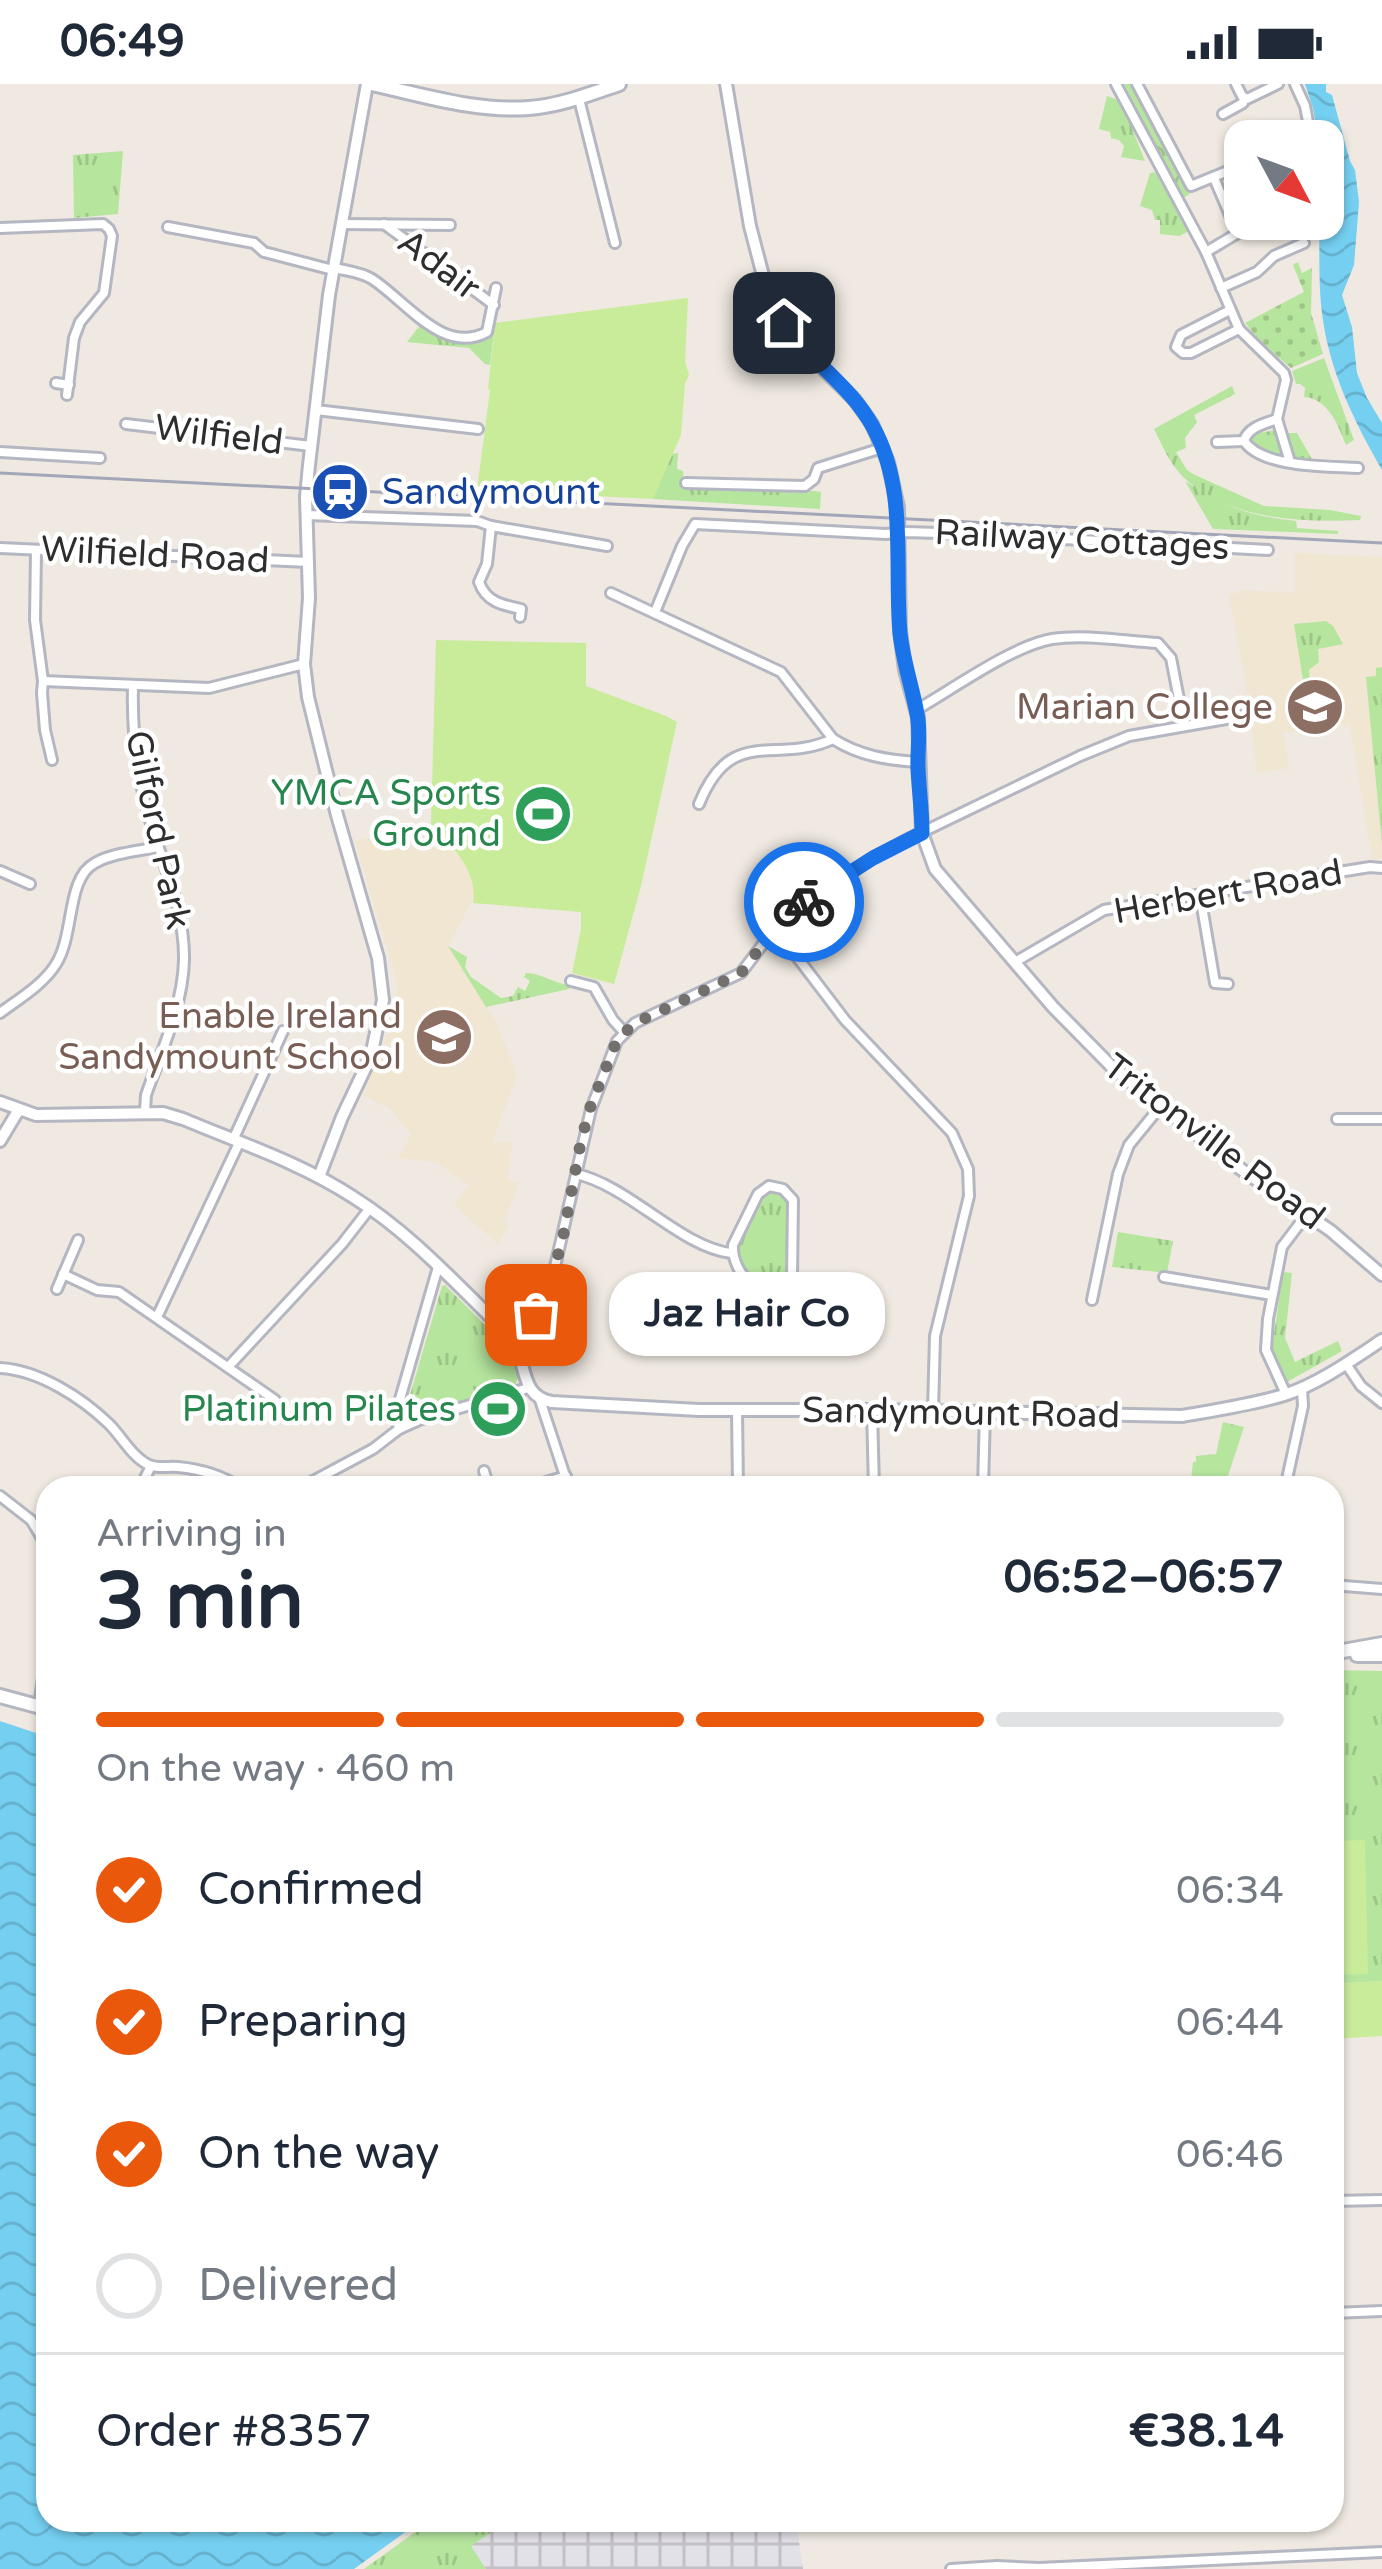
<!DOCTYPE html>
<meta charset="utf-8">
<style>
:root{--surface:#fff;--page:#f2f2f3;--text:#1f2937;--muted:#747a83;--line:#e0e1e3;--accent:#ea580c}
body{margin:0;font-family:"Varela Round",sans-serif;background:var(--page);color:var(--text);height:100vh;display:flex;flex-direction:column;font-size:45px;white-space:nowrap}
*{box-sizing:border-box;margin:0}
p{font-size:39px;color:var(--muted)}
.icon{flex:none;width:66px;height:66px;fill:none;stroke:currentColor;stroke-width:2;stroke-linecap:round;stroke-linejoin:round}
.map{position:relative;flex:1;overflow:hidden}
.sheet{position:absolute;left:36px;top:1392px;width:1308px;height:1056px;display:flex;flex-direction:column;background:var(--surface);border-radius:36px;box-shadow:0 3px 9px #0004}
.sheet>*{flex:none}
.needle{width:78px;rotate:131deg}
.tools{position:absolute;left:1224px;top:36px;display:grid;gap:24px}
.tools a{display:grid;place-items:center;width:120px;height:120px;border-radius:24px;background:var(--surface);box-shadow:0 3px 9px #0004;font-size:60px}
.pin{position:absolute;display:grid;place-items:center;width:102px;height:102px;color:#fff;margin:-51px;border-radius:24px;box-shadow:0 6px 18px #0006}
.courier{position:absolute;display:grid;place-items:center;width:120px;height:120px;margin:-60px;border:9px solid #1a73e8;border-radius:50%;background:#fff;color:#222;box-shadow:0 3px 15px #0007}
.bubble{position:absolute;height:84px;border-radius:36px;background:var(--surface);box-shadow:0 3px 9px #0004;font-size:39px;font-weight:800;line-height:84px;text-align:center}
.headline em{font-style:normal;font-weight:800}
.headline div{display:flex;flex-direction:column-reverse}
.headline{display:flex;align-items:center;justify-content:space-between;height:204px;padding:0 60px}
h1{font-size:78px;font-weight:800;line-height:90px}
.bar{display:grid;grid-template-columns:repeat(4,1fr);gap:18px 12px;align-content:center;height:144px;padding:0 60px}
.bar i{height:15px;border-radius:9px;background:var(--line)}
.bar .on{background:var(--accent)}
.bar p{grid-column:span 4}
.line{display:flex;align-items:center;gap:30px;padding:0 60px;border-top:3px solid var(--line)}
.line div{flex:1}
ol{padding:0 60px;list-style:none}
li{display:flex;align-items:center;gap:36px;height:132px}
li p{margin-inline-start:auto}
li .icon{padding:12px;border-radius:50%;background:var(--accent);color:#fff;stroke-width:4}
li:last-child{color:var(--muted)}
li i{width:66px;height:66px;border:6px solid var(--line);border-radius:50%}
.status{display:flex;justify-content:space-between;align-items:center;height:84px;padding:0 60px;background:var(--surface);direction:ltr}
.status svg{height:33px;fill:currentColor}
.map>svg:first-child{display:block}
.industrial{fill:url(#industrial-grid)}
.education{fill:#f0e6d1}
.grass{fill:url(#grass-tufts)}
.forest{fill:url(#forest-crowns)}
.garden{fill:url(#garden-dots)}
.pitch{fill:#c9ec9a}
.water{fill:url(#water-waves)}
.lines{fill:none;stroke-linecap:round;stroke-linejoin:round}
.minor-casing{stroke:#b4b7c1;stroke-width:14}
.tertiary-casing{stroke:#b4b7c1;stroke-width:16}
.secondary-casing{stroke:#b4b7c1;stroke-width:18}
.minor{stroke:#fff;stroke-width:8}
.tertiary{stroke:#fff;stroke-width:10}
.secondary{stroke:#fff;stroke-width:12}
.rail{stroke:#a3a6b8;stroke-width:3}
.done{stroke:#726f6d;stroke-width:12;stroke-dasharray:0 21.6}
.route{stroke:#1a73e8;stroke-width:15}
.labels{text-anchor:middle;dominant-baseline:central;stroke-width:9;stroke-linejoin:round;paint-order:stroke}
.street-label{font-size:36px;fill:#2e2e2e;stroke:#fff}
.transit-label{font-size:36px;fill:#164399;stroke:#fff;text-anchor:start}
.education-label{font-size:36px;fill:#785e54;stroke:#fff;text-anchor:end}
.leisure-label{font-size:36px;fill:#27864d;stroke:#fff;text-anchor:end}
</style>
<div class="status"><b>06:49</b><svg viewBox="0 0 49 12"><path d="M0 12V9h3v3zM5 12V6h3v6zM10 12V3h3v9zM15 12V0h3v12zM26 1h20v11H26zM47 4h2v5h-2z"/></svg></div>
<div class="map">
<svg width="1382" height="2485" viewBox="0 0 1382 2485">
<defs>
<pattern id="industrial-grid" width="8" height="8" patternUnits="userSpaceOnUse" patternTransform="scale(3)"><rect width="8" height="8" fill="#e3e1e8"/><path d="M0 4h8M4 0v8" fill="none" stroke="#c3c1c7"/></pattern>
<pattern id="grass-tufts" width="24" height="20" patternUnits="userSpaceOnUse" patternTransform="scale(3)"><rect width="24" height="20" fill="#b6e59e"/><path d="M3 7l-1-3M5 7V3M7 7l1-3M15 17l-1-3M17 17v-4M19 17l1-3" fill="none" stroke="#9dc588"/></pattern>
<pattern id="forest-crowns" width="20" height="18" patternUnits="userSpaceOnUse" patternTransform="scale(3)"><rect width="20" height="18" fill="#b6e59e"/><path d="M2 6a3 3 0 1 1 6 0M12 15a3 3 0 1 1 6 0" fill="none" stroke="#9dc588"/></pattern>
<pattern id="garden-dots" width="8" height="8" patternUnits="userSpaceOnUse" patternTransform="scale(3)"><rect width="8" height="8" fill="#b6e59e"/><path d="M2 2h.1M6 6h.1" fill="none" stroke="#9dc588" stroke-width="1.8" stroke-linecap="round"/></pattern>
<pattern id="water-waves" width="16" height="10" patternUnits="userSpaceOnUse" patternTransform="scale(3)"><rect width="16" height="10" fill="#75cff0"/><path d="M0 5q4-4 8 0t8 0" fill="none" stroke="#66b2ce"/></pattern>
</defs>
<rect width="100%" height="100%" fill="#efe9e1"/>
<polygon class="industrial" points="509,2436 796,2436 803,2485 486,2485 470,2462"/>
<g class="education">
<polygon points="1295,469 1382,473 1382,774 1372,775 1350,640 1284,649 1289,684 1257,689 1246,601 1229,511 1244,506 1295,509"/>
<polygon points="431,740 448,757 463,778 472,798 475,812 448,862 496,937 517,991 492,1059 512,1058 508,1096 519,1099 504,1138 509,1141 498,1160 454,1121 469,1101 436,1078 398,1074 411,1050 394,1031 394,1027 363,1011 388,948 398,901 355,757"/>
</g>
<g class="grass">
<polygon points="1107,12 1121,17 1145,77 1121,73 1124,62 1119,56 1111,54 1110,48 1099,45"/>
<polygon points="123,67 118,130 74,134 73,71"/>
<polygon points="1155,88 1189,147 1179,152 1160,150 1160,136 1155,136 1152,126 1140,122 1150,89"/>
<path d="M495,239L490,281L485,280L469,264L407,258L421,240C441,255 466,262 489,252Z"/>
<path d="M1324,274L1354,356L1346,361C1338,340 1327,314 1304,313L1305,304L1300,300H1296L1292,287Z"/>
<path d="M1232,302L1235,310L1194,331L1197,338L1185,354L1186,364L1176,368L1187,386L1195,391L1264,422L1330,426L1361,432L1360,436C1301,439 1229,436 1183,393C1170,380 1162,361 1154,345Z"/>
<polygon points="1276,346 1287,349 1297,349 1313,377 1259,366 1251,360 1253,350"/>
<polygon points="678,369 677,385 683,387 684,402 815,407 821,408 820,425 653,415 671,370"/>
<path d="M1185,397C1229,424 1245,431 1296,437L1297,444L1338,447V450L1213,445Z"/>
<polygon points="1326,537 1333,542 1343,560 1318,565 1319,578 1309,586 1310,598 1317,598 1318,604 1305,608 1294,540"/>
<polygon points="1382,583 1382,761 1366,593 1376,592 1376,584"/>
<path d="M448,862L467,873L465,883L471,893L501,914L513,912L518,903L525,907L530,897L524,893L526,889C542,889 554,900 570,901L569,905L486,923Z"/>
<path d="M776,1107L788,1116L789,1188L786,1196L774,1204C757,1200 744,1187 737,1172L740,1159L764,1109Z"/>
<polygon points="1118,1148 1173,1157 1167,1189 1112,1183"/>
<polygon points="1283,1188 1292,1189 1285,1254 1295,1278 1338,1257 1342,1267 1287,1298 1272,1264"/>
<polygon points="445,1201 515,1271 519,1290 514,1306 407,1333 405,1328 442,1202"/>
<polygon points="1223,1338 1244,1343 1224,1404 1190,1404 1193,1378 1196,1378 1196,1372 1216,1370"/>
<polygon points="1332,1586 1382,1587 1382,1897 1332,1900"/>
<polygon points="432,2436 509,2436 471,2462 486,2485 364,2485"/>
</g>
<polygon class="forest" points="1124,0 1132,0 1190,110 1183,114"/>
<polygon class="garden" points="1298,178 1302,189 1312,184 1311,229 1323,270 1291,284 1260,257 1245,239 1304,208 1293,181"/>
<g class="pitch">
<polygon points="688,214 685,277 689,291 685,299 681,351 653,415 477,406 490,306 488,305 495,239"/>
<path d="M436,556L586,559V602L666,632L677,638L641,802L614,900L572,889L581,845V828L473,819C479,789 451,760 431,740Z"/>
<polygon points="1365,1756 1368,1890 1332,1891 1332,1757"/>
<polygon points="1382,1897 1382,1952 1332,1955 1332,1900"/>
</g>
<g class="water">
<path d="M1305,0H1326V8L1332,11L1350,77L1355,86L1359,118L1354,181L1342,211L1352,243L1357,289L1367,314L1382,339V386C1354,337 1329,287 1322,229C1318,198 1320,167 1319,135H1323V57H1319L1313,24Z"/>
<polygon points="0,1637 48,1653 48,2436 422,2436 354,2485 0,2485"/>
</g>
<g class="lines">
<g class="minor-casing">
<g id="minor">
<polyline points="1116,0 1206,168 1239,245 1284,289 1286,296 1277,335 1290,378"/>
<polyline points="1137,0 1191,102 1245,80"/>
<polyline points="1236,0 1242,12 1247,15 1278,0"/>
<polyline points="1295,0 1305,22 1310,48 1296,57"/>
<polyline points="579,15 615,159"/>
<polyline points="1223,30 1243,19 1244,14"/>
<polyline points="1214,94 1232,136"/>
<polyline points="342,140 450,141"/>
<polyline points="384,140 494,221"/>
<polyline points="168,143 254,159 264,168 333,186"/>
<polyline points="0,144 103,140 109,145 112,152 104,209 80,238 74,254 67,311"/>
<polyline points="1206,168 1238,149 1251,135"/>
<path d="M335,184C347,187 361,188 372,195C405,216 443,272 487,248L496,204"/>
<polyline points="1221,204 1257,188 1274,172 1304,159"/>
<polyline points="1230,226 1181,251 1176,263 1183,269 1191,269 1239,245"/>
<polyline points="56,299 69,301"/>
<polyline points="316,326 478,345"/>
<path d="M1277,335C1264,340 1248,343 1244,357C1262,384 1327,382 1358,384"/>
<polyline points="126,340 311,362"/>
<polyline points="1217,358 1244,357"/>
<polyline points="0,368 100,374"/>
<polyline points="686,399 805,402 814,395 818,384 882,364"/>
<polyline points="307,431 477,437 491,442 607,462"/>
<path d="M491,442L487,480L479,498C486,518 502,521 521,525L520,533"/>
<polyline points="0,464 308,478"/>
<polyline points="36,466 35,536 43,597 42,609 45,646 52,676"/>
<path d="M611,509L781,588L833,655C860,672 887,676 918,678"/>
<polyline points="655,528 682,462 695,440 886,450 906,448 970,450 1268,466"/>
<polyline points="43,597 209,604 304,580"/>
<path d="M133,602C132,641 136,684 146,722C159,773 185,822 184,876C183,922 161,968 146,1011L145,1027"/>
<path d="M916,626C953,605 1012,562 1052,555C1086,550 1124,557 1158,559L1171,574L1184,641"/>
<path d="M699,720C732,639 775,682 833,655"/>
<polyline points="0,787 30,800"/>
<polyline points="1200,811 1215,899 1228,900"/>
<polyline points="775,844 845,936 952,1049 968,1085 969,1112 935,1252 933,1327"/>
<polyline points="1015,878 1104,826 1370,783 1382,784"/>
<polyline points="571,897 594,903 613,936 624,948"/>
<path d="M0,929C19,915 44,900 56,880C75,850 66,794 95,779C112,769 139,767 158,763"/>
<polyline points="1337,1035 1382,1035"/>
<polyline points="233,1056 283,947"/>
<path d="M576,1090C628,1101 682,1164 731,1169"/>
<path d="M769,1102L783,1105L793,1116L792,1194C768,1227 731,1191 733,1161L758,1110Z"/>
<polyline points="63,1190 97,1206 119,1208 275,1316"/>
<polyline points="1164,1193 1272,1211"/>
<polyline points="57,1205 78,1156"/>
<polyline points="1092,1216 1118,1090 1129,1061 1160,1023"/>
<polyline points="157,1233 239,1059"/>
<polyline points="518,1261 527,1249 551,1200 591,1025 617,957 635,939 741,889 775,844 795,824 873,774 908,755 1080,672 1129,652 1243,632"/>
<polyline points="1346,1280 1361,1302 1382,1319"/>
<polyline points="229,1282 342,1160 370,1124"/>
<path d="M0,1284C39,1286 82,1314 109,1340C122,1353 132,1373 149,1381C159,1385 168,1382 178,1383C199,1385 223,1392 241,1404"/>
<polyline points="1286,1310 1266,1266 1268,1235 1282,1163 1307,1130"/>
<polyline points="540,1316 569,1404"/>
<polyline points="737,1326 738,1404"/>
<polyline points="872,1326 874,1404"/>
<polyline points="399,1345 396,1329 438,1183"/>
<polyline points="484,1387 489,1404"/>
<polyline points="140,1404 151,1382"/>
<polyline points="300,1404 373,1365 399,1345 419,1336 528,1304"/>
<polyline points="526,1404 566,1392"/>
<polyline points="983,1404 985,1328"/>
<polyline points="1285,1404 1303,1322 1302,1305"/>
<polyline points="0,1412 31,1436 48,1464"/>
<polyline points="1332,1501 1382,1505"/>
<polyline points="39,1621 48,1560"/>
<polyline points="1332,2117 1382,2116"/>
<polyline points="1332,2229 1382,2227"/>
<polyline points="951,2485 997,2482 1039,2484 1382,2468"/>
</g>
</g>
<g class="tertiary-casing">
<g id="tertiary">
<polyline points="726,0 750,142 767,207 797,259 855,316 872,340 888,378 898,423 900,547 905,586 918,633 922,749 935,785 1053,923 1113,984 1242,1086 1331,1147 1382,1191"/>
<path d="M0,1018L36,1031L163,1029L183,1035C240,1059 301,1079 353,1113C411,1149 459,1203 508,1250C529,1274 517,1312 552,1318L699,1326H872L1182,1332C1216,1326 1251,1321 1284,1311C1318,1300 1352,1276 1382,1256"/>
<polyline points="0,1057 18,1027"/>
<polyline points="319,1093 342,1033 371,972 383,916 378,874 337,731 308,613 304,580 309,514 306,413 309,381 329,211 367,0"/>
</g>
</g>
<g class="secondary-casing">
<g id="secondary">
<path d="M371,0C423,11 476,28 529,24C559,22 590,10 619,0"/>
<polyline points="1332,1569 1382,1560"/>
<polyline points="1357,1571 1382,1571"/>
<polyline points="0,1612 48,1625"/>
</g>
</g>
<use href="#minor" class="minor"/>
<use href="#tertiary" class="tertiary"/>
<use href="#secondary" class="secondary"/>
<polyline class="rail" points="0,389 1382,459"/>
</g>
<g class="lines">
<polyline class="done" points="536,1231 550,1200 563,1153 581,1057 590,1024 617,956 635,939 741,889 775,844 804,818"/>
<path class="route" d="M784,239C810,277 851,302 873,343C908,406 894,480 900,549C903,577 912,602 917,630C921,647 917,667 918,685C919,706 922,727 922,749L873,774L804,818"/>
</g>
<defs>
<g id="station-disc" transform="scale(3)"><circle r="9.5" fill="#1a4fb4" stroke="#fff"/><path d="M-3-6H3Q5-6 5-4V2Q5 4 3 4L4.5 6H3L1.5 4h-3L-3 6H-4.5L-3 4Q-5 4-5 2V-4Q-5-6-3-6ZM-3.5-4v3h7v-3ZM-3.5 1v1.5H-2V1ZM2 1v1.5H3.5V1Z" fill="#fff"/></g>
<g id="school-disc" transform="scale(3)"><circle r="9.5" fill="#8d6e63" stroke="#fff"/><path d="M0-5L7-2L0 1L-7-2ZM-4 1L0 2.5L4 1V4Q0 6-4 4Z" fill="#fff"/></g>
<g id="stadium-disc" transform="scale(3)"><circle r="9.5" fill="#2e9e5b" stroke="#fff"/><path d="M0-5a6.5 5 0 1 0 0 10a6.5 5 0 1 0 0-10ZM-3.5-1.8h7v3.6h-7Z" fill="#fff"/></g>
</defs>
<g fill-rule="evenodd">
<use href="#station-disc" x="340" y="408"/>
<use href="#school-disc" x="1315" y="623"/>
<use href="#stadium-disc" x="543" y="730"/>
<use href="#school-disc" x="444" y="953"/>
<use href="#stadium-disc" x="498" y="1325"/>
</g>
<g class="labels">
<g class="street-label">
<text transform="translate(439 181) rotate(37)">Adair</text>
<text transform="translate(219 351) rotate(7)">Wilfield</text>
<text transform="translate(1082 456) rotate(3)">Railway Cottages</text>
<text transform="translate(155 471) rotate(3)">Wilfield Road</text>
<text transform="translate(158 746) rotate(78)">Gilford Park</text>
<text transform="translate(1228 808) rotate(-10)">Herbert Road</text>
<text transform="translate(1214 1058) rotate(37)">Tritonville Road</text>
<text transform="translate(961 1329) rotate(1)">Sandymount Road</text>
</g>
<g class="transit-label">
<text x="382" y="408">Sandymount</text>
</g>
<g class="education-label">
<text x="1273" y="623">Marian College</text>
<text x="402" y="932">Enable Ireland<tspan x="402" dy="41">Sandymount School</tspan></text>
</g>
<g class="leisure-label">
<text x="501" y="709">YMCA Sports<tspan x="501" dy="41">Ground</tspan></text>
<text x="456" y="1325">Platinum Pilates</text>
</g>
</g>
</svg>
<div class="tools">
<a><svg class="needle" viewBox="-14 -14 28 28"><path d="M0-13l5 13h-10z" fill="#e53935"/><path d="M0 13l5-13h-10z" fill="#747a83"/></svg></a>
</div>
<div class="pin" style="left:536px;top:1231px;background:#ea580c"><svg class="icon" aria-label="bag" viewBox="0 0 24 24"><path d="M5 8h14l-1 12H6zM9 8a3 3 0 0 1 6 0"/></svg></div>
<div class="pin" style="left:784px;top:239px;background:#1f2937"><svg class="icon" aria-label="home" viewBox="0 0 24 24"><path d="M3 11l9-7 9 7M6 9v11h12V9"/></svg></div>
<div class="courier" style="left:804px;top:818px"><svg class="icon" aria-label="bike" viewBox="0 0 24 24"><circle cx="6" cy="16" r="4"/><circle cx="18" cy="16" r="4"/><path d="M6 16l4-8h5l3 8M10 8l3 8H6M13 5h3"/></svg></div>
<div class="bubble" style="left:609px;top:1188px;width:276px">Jaz Hair Co</div>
<section class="sheet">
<div class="headline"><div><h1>3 min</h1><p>Arriving in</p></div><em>06:52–06:57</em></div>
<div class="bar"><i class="on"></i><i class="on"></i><i class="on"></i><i></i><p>On the way · 460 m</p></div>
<ol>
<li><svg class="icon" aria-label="check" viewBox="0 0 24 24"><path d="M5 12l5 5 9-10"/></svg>Confirmed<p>06:34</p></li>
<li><svg class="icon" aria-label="check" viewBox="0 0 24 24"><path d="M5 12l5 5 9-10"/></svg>Preparing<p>06:44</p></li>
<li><svg class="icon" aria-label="check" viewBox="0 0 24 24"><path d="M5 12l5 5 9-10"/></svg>On the way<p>06:46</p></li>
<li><i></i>Delivered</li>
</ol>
<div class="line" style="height:156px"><div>Order #8357</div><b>€38.14</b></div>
</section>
</div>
